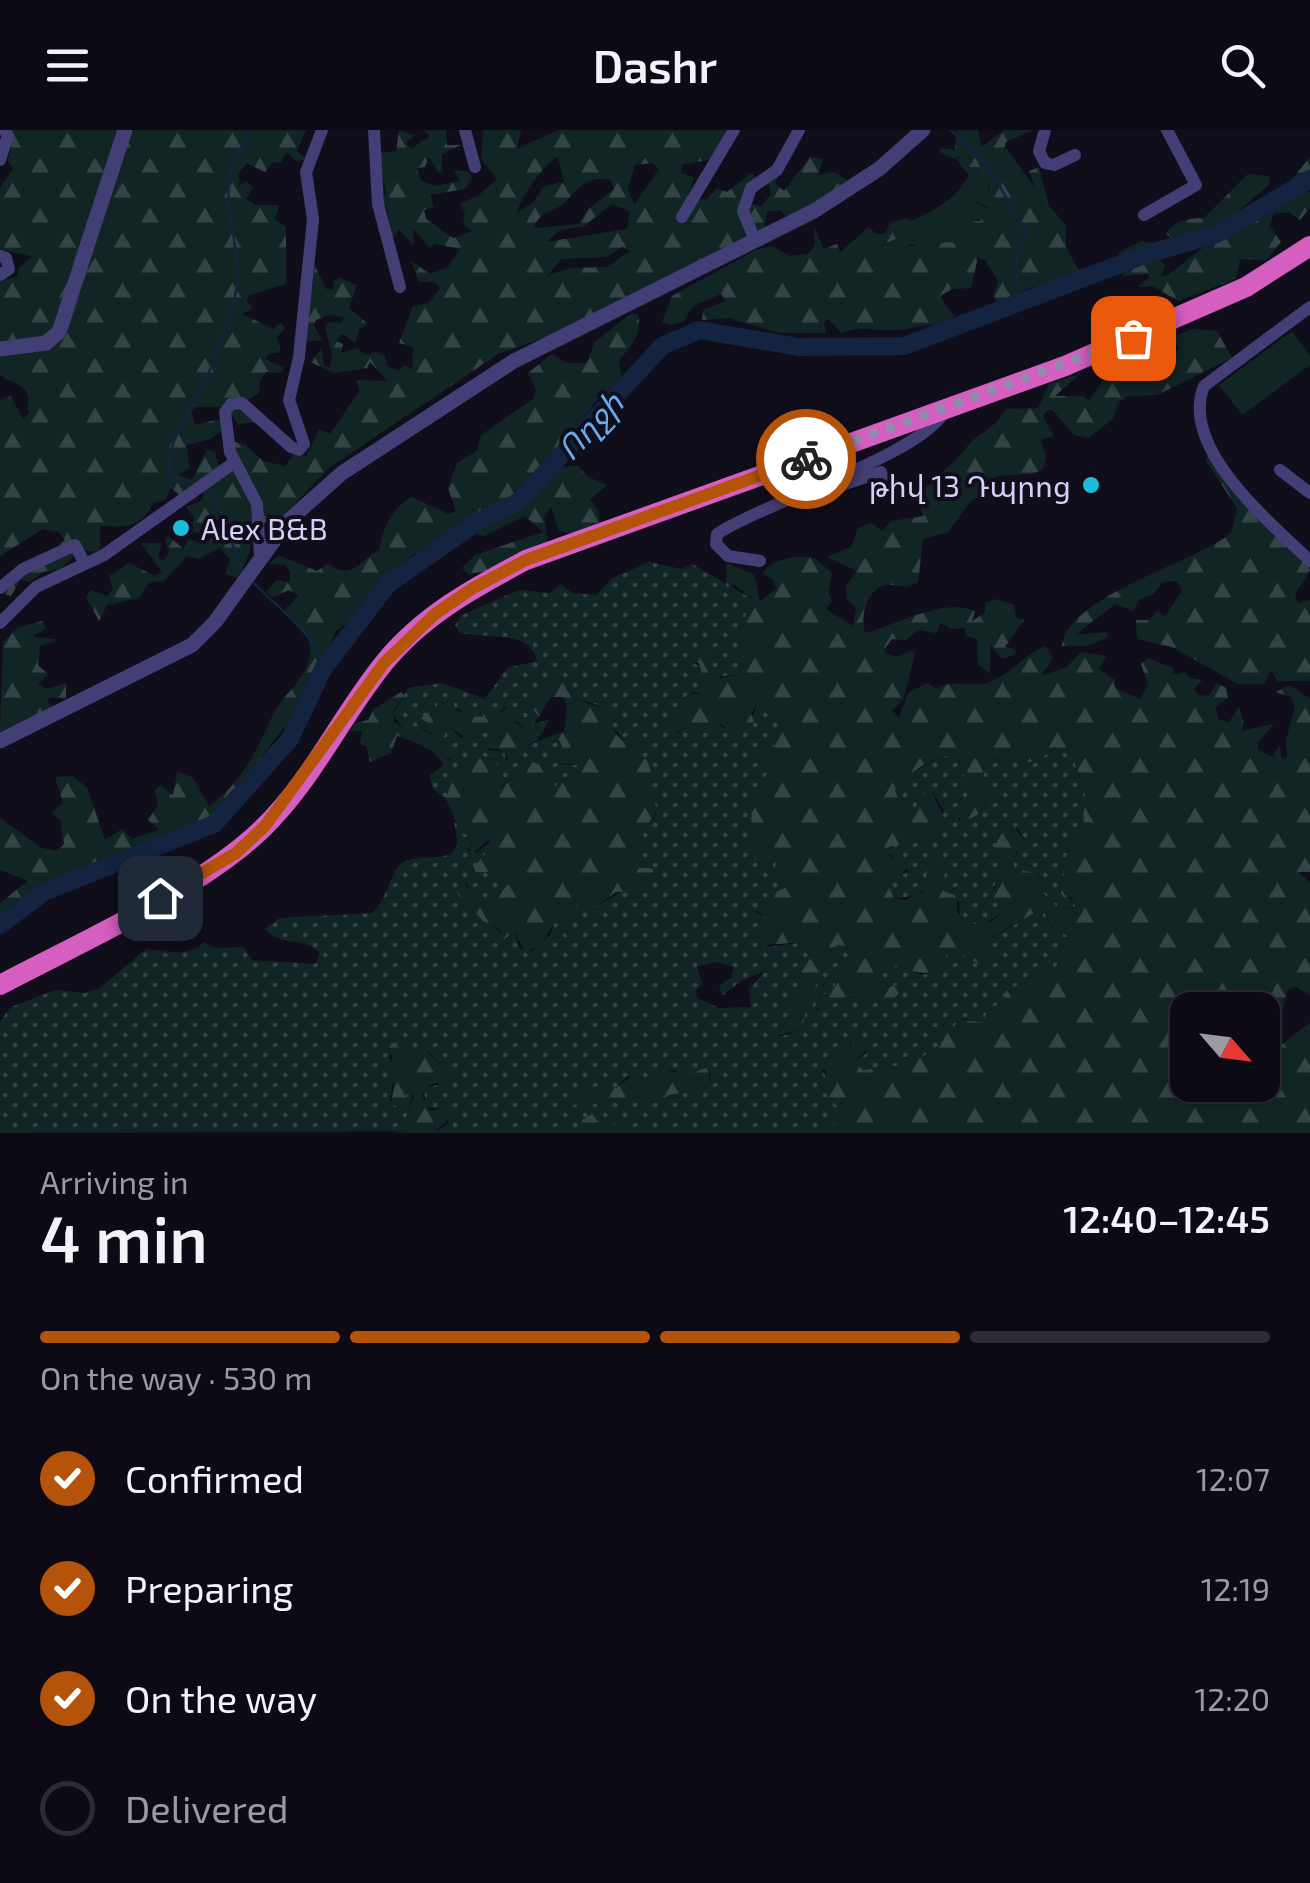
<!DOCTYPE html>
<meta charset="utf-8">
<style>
:root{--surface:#0d0a15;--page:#1b1822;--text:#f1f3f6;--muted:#9a9aa0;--line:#2d2b34;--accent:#b45309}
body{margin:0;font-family:"Exo 2","Noto Sans Armenian",sans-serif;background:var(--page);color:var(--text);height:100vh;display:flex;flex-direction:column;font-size:38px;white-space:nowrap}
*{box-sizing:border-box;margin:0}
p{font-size:32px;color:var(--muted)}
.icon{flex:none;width:55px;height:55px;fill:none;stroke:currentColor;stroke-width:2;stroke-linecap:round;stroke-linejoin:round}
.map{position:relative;height:1003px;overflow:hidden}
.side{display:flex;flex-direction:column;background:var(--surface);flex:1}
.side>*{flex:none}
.needle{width:65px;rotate:118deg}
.fabs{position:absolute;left:1170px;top:862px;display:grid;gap:20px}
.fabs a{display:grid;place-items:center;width:110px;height:110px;border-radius:20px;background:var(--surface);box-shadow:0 2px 8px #0004,0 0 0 2px var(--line);font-size:50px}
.pin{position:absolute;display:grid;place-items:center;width:85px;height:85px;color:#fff;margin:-42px;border-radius:20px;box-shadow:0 5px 15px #0006}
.courier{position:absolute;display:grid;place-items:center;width:100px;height:100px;margin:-50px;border:8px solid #b45309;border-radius:50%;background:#fff;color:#222;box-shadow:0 2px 12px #0007}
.summary em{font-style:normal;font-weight:600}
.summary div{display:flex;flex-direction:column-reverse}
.summary{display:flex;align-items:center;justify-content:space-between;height:170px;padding:0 40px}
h1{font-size:65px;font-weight:600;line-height:75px}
.bar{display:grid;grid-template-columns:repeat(4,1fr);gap:15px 10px;align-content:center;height:120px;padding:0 40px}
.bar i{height:12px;border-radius:8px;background:var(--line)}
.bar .selected{background:var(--accent)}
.bar p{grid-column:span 4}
ol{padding:0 40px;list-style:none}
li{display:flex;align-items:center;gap:30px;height:110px}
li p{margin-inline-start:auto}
li .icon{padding:10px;border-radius:50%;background:var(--accent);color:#fff;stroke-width:4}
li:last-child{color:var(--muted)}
li i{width:55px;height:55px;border:5px solid var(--line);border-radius:50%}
header{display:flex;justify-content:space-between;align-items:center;height:130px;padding:0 40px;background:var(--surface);font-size:45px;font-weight:600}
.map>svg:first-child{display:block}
.grass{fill:url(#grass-dots);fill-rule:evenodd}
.forest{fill:url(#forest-firs);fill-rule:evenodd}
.garden{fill:#122525}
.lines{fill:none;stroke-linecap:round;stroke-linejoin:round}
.stream{stroke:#132340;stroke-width:2.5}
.river{stroke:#132340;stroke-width:18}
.minor{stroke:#443e76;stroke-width:12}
.tertiary{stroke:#443e76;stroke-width:15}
.trunk{stroke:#d55ec1;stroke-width:20}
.done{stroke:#918bac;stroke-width:10;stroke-dasharray:0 18}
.route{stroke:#b45309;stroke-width:12}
.poi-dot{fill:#1bbcd9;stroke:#110e1c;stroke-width:4}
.labels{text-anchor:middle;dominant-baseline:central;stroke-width:8;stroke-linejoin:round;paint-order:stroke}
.poi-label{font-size:30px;fill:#d6cff9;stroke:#110e1c;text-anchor:end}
.water-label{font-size:32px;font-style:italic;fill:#69a9ed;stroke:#110e1c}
</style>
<header><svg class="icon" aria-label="menu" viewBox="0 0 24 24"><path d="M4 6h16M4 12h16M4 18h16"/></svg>Dashr<svg class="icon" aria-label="search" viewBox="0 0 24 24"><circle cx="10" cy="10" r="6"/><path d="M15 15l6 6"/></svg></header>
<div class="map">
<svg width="1310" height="1003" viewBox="0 0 1310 1003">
<defs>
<pattern id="grass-dots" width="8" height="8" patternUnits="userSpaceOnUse" patternTransform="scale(2.5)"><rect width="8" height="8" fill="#122525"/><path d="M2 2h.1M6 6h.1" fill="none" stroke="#344445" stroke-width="1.8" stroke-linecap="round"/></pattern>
<pattern id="forest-firs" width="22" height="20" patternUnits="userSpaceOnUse" patternTransform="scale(2.5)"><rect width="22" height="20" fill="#122525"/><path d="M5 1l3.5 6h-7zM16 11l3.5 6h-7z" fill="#344445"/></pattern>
</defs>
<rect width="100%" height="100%" fill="#110e1c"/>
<g class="grass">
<path d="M649,432L681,439L692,434L752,469L737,508L747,532L740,544L717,547L708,526L691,519L693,533L702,537L706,558L703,565L692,561L672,592L677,603L685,598L708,603L718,594L724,598L749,594L758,573L779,583L781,600L773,613L776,619L761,621L758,628L768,643C747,674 752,687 754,723L771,731L778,724L776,744L790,756L771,765L756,782L766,787L767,817L807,812L813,824C804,839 795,847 800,867L790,872L789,891L779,907L802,900L808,869L828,833L829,821L838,815L846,816L853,830L840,842L832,863L821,865L816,881C841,859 861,870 889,873L902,853L884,859L871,849L897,835L921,845L941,841L948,818L991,836L992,808L1038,781H1044L1050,796C1062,804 1069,801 1072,819L1063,824L1057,836L1006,861L1004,871L989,880L984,892L963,889L953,901H935L943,910L941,915L911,934L863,940L854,931L866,924V917L850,909L849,920L823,941L827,949L820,956L844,984L833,995L836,1003H629L620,990L609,999L579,992L586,1003H434L449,993L441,978H426L424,958L438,955L442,936L428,921L411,924L392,913C385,932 396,950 390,970L399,977L408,961H413L407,985L412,999L408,1001L0,1003V891L11,877L55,860L84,863L100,858L147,818C165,822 191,826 204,812L216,818L244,817L252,830L315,834L320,824C304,805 282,818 265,799L280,788L372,783C387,770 391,741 402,733C413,725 437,730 451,724L458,714L454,691L462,702L473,708L468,721L477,723L492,710L494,715L483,727L495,742L511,750L490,773L472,765L466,752L457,763L507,809L514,803L520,819L533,821L550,805L555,792L576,804L569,790L582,765L595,777L660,738H638L635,731L645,698L655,686L649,649L632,630L643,605L636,600L623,610L598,575L576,569L561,548L537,560L531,576L539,587L528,603L505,577L497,585L486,579L482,587H476L444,573L434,577L435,565L424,576L435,596L434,604L422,598H403L393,584L408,558L442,553L485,569L507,538L537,531C531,498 482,510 459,502L455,495L462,485L519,460L549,463L561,454L572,463L596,465L611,449ZM717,832L734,837L731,848L719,856L722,866L741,851L765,841L749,859L751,877L719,878L697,868L696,860L702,854L697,836ZM709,939L711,952C689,962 605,977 582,972L588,959L616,958L627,946L653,952L668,940L693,943Z"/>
<polygon points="450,596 460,608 486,600 490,603 488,620 504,622 507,632 510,623 556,604 562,616 556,628 563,635 577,635 578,643 555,656 550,638 533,632 500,657 495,629 482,627 474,634 459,637 446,669 433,659 430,645 444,635 433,621 451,631 441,609"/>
<path d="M1054,617L1073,627L1085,662L1083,699L1067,724L1062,758L1076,777L1059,779L1044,764L1037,744L1014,739L1013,729L1026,712L1017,697L996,714L1001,744L993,758L1004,781L985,793L968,795L960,787L959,771L943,761L945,736L929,733L926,756L918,766L894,768L889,757L895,748L909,741L886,721L900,711L933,705L944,681L933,662L914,681L900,675L895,660C903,647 941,622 956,625L970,660L958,691C972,691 983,681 989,669L982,637L986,627C1009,632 1038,637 1054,617Z"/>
</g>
<g class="forest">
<path d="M14,0H306L297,21L306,29L296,32L287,22L281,32L272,33L265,42L247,33L239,43V56L247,51L253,58L246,69L256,75H279L275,89L286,97V154L249,165L247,171L253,178L242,184L273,199L281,193L285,198L277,207L281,222L268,224L265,229L284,238L280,243L266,242L260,250L259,263L246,271L264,299L253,292L238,294L232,286L233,277H196L191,281L195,295L220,289L222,300L211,309L186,315L190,338L178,345L192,350L207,319L215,322L218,335L232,330L235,312L246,315L263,331L285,336L293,325L306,326L319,299L330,304L360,260L356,250L388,251L370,232L367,238L335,243L310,232L322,218L324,236L330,237L332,224L325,197L329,192L341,193L344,188L331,184L316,190L314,195L322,210L305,212L315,136L326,159H333L334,150L340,148L357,155L349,178L368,194L360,198L355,213L342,203L336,211L343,214L341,223L356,218L367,225L376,222L385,226L387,236L398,241L405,235L412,240L413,217L399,213L413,176L429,173L440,158L435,152H419L411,131L430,144L448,137L460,119L435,114L429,118L413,98L414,115L399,99L392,110L387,78L379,71L386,64L379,23L396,21L399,0L415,5L406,12L411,19L430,6L423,0H446L447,15H461L442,24V41L439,43L429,27L425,37L417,38L421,51L435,56L460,51L454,40L469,42L472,48L465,59L430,65L434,77L424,80L426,89L453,108L473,101L463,95L465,82L459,74L478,66L497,49L481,29L483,0H521L517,19L558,0H723L729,3L712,29L682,35L681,43L694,47L688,66L706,70L717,58L727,62L751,43L755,46L751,74L761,76L771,64L767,45L777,44L776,54L784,61L810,27L823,29L818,45L834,42L847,50L813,75L786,86L781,81H767L764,99L566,200L498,224L329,338L278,391L253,395L250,421L238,448L225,444L230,430L220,417L199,429L187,426L164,451L149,452L139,468L107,475L99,491L86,467L91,460L107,466L113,459L109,446L129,433L155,446L162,442L141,413H162L158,427L163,431L169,423L165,410L168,406L184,419L188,409L204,414L212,407L191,401L194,387L186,377L203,370V361L191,356L183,368L171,358L166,369L153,373C139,400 124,397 100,396V422L80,420L60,439L43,442L30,452L20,450L11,466L1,463L65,410L59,402L43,399L0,426V270L11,266L23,289C34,278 27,288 28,273C30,254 15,256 0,245V151L17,147L19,138L33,126L0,120V58L13,39L8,31ZM558,27L564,52L544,56L533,73L517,83C520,69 543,34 558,27ZM653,33L659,39L634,75L628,59L635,35ZM596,49H610L614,59L586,81L579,94L534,98C539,81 552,84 564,73C576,63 578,54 596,49ZM612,74L630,81L627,99L546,112L560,100L584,96ZM622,117L630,121L607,137L570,138L547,146L561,129L607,127Z"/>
<path d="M956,0H978L981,17L1005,0H1033L1006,12L1003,23L995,26L1016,63L1044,81L1029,41L1039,37L1049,76L1066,95V117L1079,141L1076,146L1029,158L998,172L993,166L998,151L986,131L978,127L971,158L952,159L940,166L954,186L944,195C929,193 919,197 904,199C882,203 863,194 841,203L828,189L824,192L826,203H779L729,188L702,190L703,180L726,171L721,164L693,176L684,191L670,195L662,192L672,166L756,120L772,116L790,126L808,124L815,115L814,97L824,119L837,114L840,122L869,97L876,104H884L891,92L907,88L913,91L898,99V108L880,116C908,120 934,111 963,111L972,91H981L965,66L988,79L1001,73L989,65L990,55L980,37H969L962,26L953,29L939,22L941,18L955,20Z"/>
<path d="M1310,27V47L1301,63L1310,62V77L1300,90L1289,82L1274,84L1269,95L1281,112L1266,130L1240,129L1236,149L1178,171L1154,157H1137L1149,148L1148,144L1123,146L1130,130L1118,123L1141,111L1152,113L1154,125L1165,135L1161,146L1168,145L1205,116L1195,109H1171L1166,103C1177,89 1187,89 1204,88L1248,44L1269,46L1270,54L1215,100L1213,113L1283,60Z"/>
<path d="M630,184H637C645,202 630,216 619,231L622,248L596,271L571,303L568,315L532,354L539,362L559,338L577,335L588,347L607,355L590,370L599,381L600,394L573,404L559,401L551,376L544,388L548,413L494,439L469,445L462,438L475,425L543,402L525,386L484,406L470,403L501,387L505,377L501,374L412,425L387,446L370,476L335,502L325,529L301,565L294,594L283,598L220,684L161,715H140L89,747L69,746L36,773L15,772L0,785V773L28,751L0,740V688L42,718L57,721L64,714L60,690L51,683L63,673L55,647L72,646L87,657L105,710L122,699L132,709L159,700L148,690L158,675L155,660L161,655L173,665L177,642L192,647L209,676C240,655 257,620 272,587C282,563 310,549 310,520C310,503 295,492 285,480L299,465L289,460L273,467L266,462L277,450L290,452V441L284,435L268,433L280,426L317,441L328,434C353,451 359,431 379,420C384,396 390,380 412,367L448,384L456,381L448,358L457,333L477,321L481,305L533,269L536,260L528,243L552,224L567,233H587L594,213Z"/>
<path d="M1192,199L1217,201L1232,228L1157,265L1128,266L1118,273L1113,289L1088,308L1074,305L1053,280H1047L1043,287L1054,306L1040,310L1046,325L1043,339C1029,349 1007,340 989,350V362L971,371L948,402L923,409L918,452L908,457C900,457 892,454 885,455C866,460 860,488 865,503C897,495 943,467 975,481L972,491L985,483V473L995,469L1014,475L1016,488L1024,490L1005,517L1017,520L1014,525L1002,529L990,514V544L978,534L977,509L966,506L965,498L951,499L941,493L936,503L919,500L906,510L892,509L884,520L887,524L897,527L912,520L915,523L903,570L892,580L899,588L908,563L927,553L937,559C950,549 971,556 982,554C1008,548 1023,525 1046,516L1053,528L1041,546L1067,537L1081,522L1106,526L1099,539L1115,550V558L1140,569L1148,555L1141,534L1148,528L1173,538V545L1185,542L1190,548L1202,550L1194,559L1198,565L1209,566L1217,553L1226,558L1228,568L1215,577L1219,590L1229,592L1239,577L1244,594L1241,601L1274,594L1258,612V620L1272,627L1280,616L1282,630L1287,627L1286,610L1295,577L1291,567L1276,562L1290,555L1310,569V742H1298L1310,753V865L1294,856L1288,860L1271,917H1278L1310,893V1003H836L833,995L844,985L819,954L826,949L827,934L849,920L853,904H858L868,919L854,931L863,940L911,934L941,915L935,897L948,902L960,890L983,892L987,882L1004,871L1006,861L1057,836L1062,824L1072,819C1069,801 1062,804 1050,795L1044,781H1038L992,807V835H981L949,818L945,828L951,836C933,847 915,844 897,835L871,849L884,859L902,853L901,861L889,873C849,869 852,859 813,881L819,867L833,860L841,836L853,830L846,816L838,815L829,820L828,833L808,869L802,900L778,905L789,891L785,875L800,867C794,846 804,840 813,824L807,812L762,815L759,804L766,787L755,779L773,763L790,756L774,742L778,724L767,735L755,729C750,696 747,669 768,643L758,628L763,619L776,618L771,608L781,600L779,583L757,573L751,584L754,592L734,604L721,594L708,603L684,598L674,603L668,599L688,563L703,565L706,558L699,533L688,531L691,516L705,521L720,548L738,545L746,533L737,508L752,469L735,455L726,457L727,433L754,445L760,471L776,459L773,449L763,444C771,428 797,425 815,428L832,443L828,463L832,471L826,479L853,496L856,478L847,469L846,456L857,441L827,427L851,417L858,398L871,393L882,401L891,391L924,386L918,371L922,358L942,350V342C959,330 967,314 977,307C992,297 997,293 1006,279L1038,278L1049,254L1080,244L1055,266H1083L1089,271L1109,241L1147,221L1172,228L1179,218L1172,207ZM1054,617L1073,627L1085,662L1083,699L1067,724L1061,764L1071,767L1076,778L1059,779L1044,764L1036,743L1014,739L1013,728L1026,712L1012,694L1001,697L996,714L1001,744L992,764L1004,781L991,792L968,795L957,782V766L943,761L945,736L938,728L929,733L923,763L905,770L894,768L889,757L909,736L889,726V717L933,705L946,692L932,662L922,664L914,680L900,675L895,660C905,645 938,622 956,625L970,661L957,685L963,692L977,685L989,669L982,637L986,627L1026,633L1042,628ZM1188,880H1262V955H1188Z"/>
<path d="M1208,326L1298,417L1310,440L1295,464L1298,473L1310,470V551H1277L1271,540L1264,554H1238L1172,517L1137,509L1136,490H1150L1157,481L1165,487L1182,460L1177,451L1162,452L1154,464L1140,469L1133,481L1115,474L1075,505L1106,502L1109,507L1087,516H1062C1067,466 1195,433 1231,403L1237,378L1206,331Z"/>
<polygon points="42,491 46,498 33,506 58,510 40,516 38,535 48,544 38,554 47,559 66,553 66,569 50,567 47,571 53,578 0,602 3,512 19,497"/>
<path d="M552,547L561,548L576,569L609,581L615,603L622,610L636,599L643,605L633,629H646C656,644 647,662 658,680L645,698L635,732L639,738H661L641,760L616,762L595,777L581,766L569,791L577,805L568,807L555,792L540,816L525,822L515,803L504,809L500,799L483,791L457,763L461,749L473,765L490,773L511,751L495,742H476L474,738L494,712L488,710L468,727L473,708L460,701L446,669L455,640L484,626L496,631L501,657L533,632L552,639L555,656L578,643L577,635L557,633L556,628L562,616L556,604L564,602L567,575L563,567H551L539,587L531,576L532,566Z"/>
<path d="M401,562L404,565L393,581L394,592L403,598L417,596L431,604L436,599L421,588L428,583L422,571L434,562L435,577L452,571L457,581C467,580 472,587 482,587L488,577L497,584L511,577L524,585L515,592L528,602L534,594L550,589L537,611L510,623L520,628L512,634L502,620L486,618L490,604L486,600L466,609L450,596L442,609L445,620L457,626L454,630C434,624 418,611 397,606L391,623L370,632L366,616L360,614L362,601H351L354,593L368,590L374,579Z"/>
<polygon points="392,913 411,924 425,920 442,936 453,939 453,948 430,955 422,965 429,981 446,977 453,985 434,1003 395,1003 412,999 407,983 414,966 410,959 399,977 391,975 394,956 387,940 393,927 388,920"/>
<path d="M685,936L693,943L708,937L710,955C692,964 587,978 569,974L578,957L616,958L633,945L653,952L665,940L676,943Z"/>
<polygon points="592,984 604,998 623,990 629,1003 586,1003 579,992"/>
</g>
<g class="garden">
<path d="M1006,18L1036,59L1044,83C1018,79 1004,44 994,23L1000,24Z"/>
<path d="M962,26L967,27L969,37H980L990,55L988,63L1001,73L1003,85L965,66L985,88L973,91L972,104L961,113L945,112L925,120L912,114L902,119L880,117L898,108L897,99C924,83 952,77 969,45L956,29Z"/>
<polygon points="1292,201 1310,226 1310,235 1242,285 1219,255"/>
</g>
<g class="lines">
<g class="stream">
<polyline points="951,0 989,38 1027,103 1017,127 1016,172"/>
<path d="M196,353L171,351C161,316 191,282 205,251C216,227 224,203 232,178C249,124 220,92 231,41C234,25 245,14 252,0"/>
<polyline points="207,360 214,365 242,439"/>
<path d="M254,453C275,476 319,506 323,539"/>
</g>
<polyline class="river" points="0,795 44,762 214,694 290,609 323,539 388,454 477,392 518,372 662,216 699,200 799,217 904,216 1147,124 1217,104 1310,49"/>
<g class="minor">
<polyline points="374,0 378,74 400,157"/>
<polyline points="465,0 475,37"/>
<polyline points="1045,0 1039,21 1045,33 1054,35 1075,25"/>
<polyline points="0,30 8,5 4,0"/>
<polyline points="1144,85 1196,55 1167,0"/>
<polyline points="682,87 734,0"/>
<polyline points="755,110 743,81 751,58 777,40 799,0"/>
<polyline points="0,126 6,128 9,139 0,145"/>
<path d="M1310,177L1204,256C1179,318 1270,392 1310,431"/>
<polyline points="1280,340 1310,363"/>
<polyline points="830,353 842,355 881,342 887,361"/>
<polyline points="260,427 257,374 230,322 225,282 231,274 242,273 291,317 299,320 304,314 289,270 299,227 313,89 306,42 322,0"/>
<path d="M760,431L728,426L716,414L717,404C761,374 926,323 945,280"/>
<polyline points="0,458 23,439 75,415 85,434"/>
<polyline points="0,493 36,457 104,425 235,332"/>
</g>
<g class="tertiary">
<polyline points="0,219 46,213 59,202 125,0"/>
<polyline points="0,611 192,515 215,492 288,391 342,343 514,231 814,81 879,39 923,0"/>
</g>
<path class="trunk" d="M0,855C79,813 199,760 262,699C312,651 341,586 384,533C422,486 473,458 526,430L1065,236L1246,157L1310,116"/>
</g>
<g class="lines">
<polyline class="done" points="806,329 1133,208"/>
<polyline class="route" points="160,768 236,723 265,696 384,533 435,484 473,458 526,430 806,329"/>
</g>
<g class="poi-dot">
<circle cx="1091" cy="355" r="10"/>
<circle cx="181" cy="398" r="10"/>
</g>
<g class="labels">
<g class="poi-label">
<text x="1071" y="355">թիվ 13 Դպրոց</text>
<text x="201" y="398" text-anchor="start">Alex B&amp;B</text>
</g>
<g class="water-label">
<text transform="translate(589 295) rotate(-47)">Ողջի</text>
</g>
</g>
</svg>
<div class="fabs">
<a><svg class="needle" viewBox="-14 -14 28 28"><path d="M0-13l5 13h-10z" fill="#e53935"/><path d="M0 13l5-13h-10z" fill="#9a9aa0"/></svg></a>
</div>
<div class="pin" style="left:1133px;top:208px;background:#ea580c"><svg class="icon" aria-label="bag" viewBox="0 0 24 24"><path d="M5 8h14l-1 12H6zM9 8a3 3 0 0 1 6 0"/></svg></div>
<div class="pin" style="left:160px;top:768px;background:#1f2937"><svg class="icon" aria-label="home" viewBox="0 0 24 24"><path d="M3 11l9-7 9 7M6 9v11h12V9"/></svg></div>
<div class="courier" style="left:806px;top:329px"><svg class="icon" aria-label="bike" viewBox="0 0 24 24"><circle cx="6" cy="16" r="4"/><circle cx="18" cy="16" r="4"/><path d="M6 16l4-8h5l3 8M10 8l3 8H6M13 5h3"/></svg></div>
</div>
<section class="side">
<div class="summary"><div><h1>4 min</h1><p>Arriving in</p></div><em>12:40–12:45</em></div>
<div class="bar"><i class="selected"></i><i class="selected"></i><i class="selected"></i><i></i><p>On the way · 530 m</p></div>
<ol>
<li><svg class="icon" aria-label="check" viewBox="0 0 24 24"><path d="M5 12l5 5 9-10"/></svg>Confirmed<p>12:07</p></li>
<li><svg class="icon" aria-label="check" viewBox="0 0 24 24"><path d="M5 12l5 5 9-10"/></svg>Preparing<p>12:19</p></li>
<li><svg class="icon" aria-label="check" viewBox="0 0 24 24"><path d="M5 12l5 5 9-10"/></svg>On the way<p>12:20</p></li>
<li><i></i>Delivered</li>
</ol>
</section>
